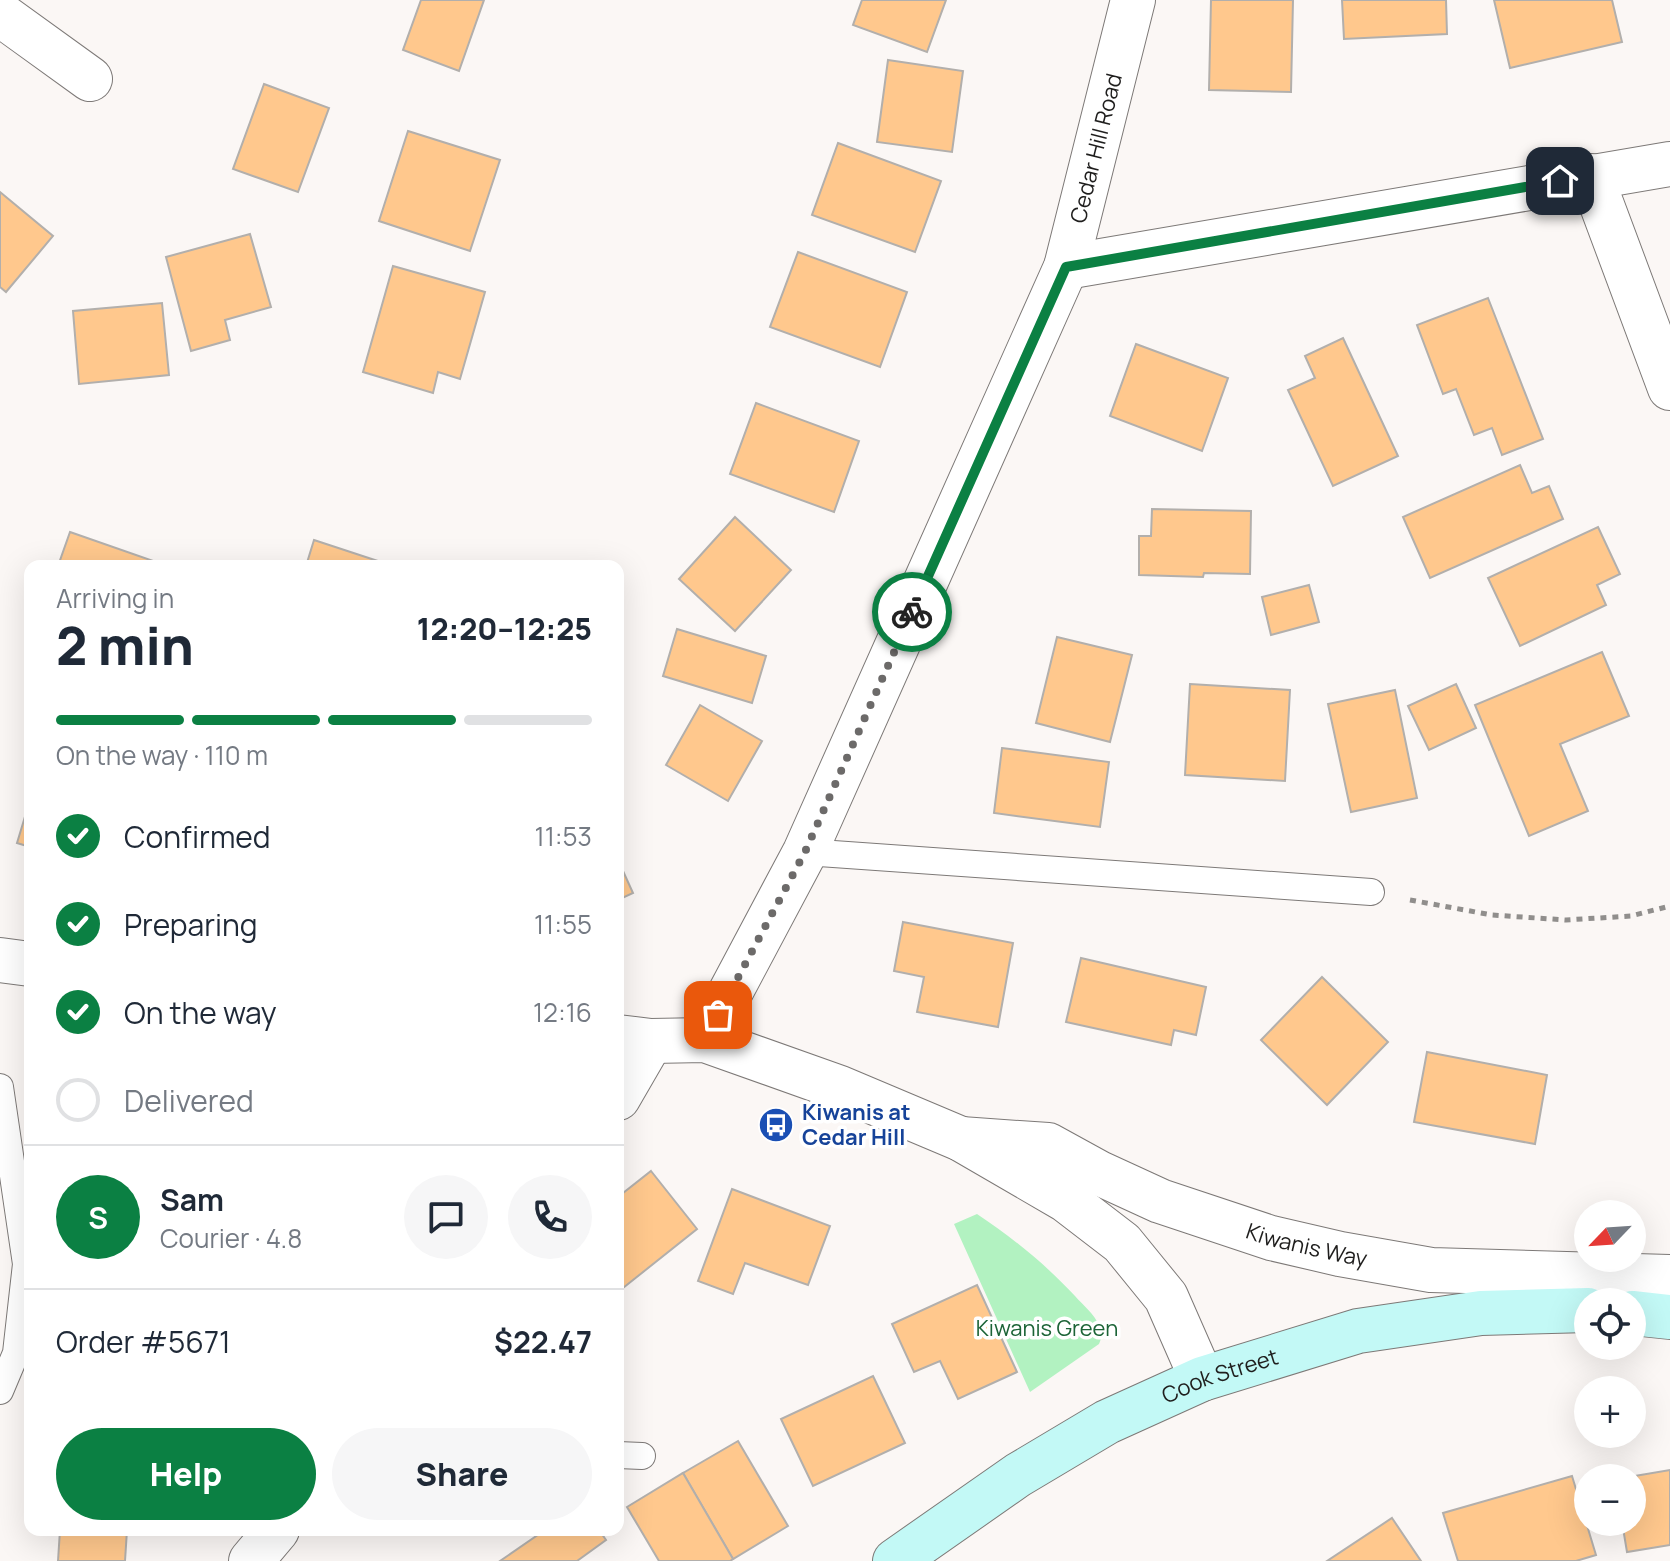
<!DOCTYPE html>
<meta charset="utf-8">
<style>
:root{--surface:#fff;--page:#f6f6f7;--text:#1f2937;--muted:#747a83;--line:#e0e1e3;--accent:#0b8043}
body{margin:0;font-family:Manrope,sans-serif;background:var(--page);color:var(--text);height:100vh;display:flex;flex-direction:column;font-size:30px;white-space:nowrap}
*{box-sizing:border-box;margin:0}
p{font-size:26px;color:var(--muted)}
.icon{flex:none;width:44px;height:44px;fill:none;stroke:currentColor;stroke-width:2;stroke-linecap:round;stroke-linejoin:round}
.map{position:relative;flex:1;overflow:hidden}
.sheet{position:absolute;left:24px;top:560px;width:600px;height:976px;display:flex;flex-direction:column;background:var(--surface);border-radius:16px;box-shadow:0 8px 32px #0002}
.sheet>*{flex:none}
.needle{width:52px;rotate:245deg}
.tools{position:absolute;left:1574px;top:1200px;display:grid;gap:16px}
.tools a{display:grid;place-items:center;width:72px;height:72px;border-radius:50%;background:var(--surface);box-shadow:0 8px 32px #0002;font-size:40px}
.pin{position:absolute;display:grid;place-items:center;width:68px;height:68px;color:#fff;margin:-34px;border-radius:16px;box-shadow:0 4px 12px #0006}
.courier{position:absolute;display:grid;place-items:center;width:80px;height:80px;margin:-40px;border:6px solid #0b8043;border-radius:50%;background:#fff;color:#222;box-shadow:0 2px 10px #0007}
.headline em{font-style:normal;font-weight:800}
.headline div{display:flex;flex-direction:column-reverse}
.headline{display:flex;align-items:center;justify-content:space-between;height:136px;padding:0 32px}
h1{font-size:52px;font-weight:800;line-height:60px}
.bar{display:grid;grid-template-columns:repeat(4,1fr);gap:12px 8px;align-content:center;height:96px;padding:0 32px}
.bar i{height:10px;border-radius:6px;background:var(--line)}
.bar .on{background:var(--accent)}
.bar p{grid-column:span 4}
.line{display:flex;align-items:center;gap:20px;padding:0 32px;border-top:2px solid var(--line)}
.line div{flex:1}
.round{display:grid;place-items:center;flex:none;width:84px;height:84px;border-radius:42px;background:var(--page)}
ol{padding:0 32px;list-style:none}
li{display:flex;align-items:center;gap:24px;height:88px}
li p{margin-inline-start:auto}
li .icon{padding:8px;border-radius:50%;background:var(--accent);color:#fff;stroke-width:4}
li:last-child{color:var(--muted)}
li i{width:44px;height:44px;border:4px solid var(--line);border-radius:50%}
.button{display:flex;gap:16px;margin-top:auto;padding:16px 32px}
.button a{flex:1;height:92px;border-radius:48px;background:var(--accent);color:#fff;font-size:32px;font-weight:800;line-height:92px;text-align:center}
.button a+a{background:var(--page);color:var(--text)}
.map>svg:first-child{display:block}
.green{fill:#b2f2c1}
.building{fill:#ffc88d;stroke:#b2afac;stroke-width:2}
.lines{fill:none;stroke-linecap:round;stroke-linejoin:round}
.service-casing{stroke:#7d7977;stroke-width:28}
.minor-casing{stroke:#7d7977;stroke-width:46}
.tertiary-casing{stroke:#7d7977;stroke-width:46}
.secondary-casing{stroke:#7d7977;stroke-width:46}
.path{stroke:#908e8c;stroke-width:5;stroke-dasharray:6 6;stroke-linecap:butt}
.service{stroke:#fff;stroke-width:26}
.minor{stroke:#fff;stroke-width:44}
.tertiary{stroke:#fff;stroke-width:44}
.secondary{stroke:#c3f9f6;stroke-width:44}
.done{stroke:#6c6a69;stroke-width:8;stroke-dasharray:0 14.4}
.route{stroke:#0b8043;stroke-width:10}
.labels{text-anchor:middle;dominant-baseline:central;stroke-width:7;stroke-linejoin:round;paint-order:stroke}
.street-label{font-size:22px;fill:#1f1e1d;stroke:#fff}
.transit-label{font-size:22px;font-weight:bold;fill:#164399;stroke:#fff;text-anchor:start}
.park-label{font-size:22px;fill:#1c6437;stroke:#fff}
</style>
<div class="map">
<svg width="1670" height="1561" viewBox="0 0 1670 1561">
<rect width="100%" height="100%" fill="#fbf7f5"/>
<path class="green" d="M977,1214C1013,1238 1045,1264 1075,1296C1083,1305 1094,1314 1099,1325C1103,1332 1102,1337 1099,1344L1030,1392L954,1224Z"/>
<g class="building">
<polygon points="421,0 484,0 459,71 403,50"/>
<polygon points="862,0 946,0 927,52 853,25"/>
<polygon points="1211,0 1293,0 1291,92 1209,90"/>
<polygon points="1342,0 1446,0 1447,34 1344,39"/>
<polygon points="1494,0 1612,0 1622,42 1510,68"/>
<polygon points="888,60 963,71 952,152 877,142"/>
<polygon points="264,84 329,108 298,192 233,169"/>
<polygon points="408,131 500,160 470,251 379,221"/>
<polygon points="838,143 941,181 915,252 812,215"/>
<polygon points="0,192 53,236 6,292 0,287"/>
<polygon points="250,234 271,307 225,320 230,340 191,351 166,257"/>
<polygon points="798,252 907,292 880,367 770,327"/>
<polygon points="393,266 485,292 460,379 438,372 433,393 363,372"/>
<polygon points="1488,298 1543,439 1502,455 1492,428 1474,435 1456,389 1443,394 1417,325"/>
<polygon points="162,303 169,375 79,384 73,311"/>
<polygon points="1343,338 1398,456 1333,486 1288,390 1315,378 1305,356"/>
<polygon points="1136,344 1228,378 1202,451 1110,416"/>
<polygon points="756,403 859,441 834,512 730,474"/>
<polygon points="1520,465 1532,493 1549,486 1563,519 1430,578 1403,517"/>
<polygon points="1152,509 1251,511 1250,574 1204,573 1203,577 1139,575 1139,536 1151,536"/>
<polygon points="735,517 791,570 735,631 679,579"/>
<polygon points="1598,527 1620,574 1597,585 1606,605 1520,646 1488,578"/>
<polygon points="70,532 162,564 161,566 58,566"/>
<polygon points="314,540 393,566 306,566"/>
<polygon points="1309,585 1319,622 1271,635 1262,597"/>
<polygon points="677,629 766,656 752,703 663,676"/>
<polygon points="1057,637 1132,655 1110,742 1036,723"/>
<polygon points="1602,652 1629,716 1560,744 1588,811 1529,836 1475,705"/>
<polygon points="1190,684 1290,690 1285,781 1185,775"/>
<polygon points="1456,684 1476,728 1429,750 1408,706"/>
<polygon points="1395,690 1417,798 1351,812 1328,704"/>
<polygon points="700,705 762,741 728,801 666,765"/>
<polygon points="1002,748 1109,762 1100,827 994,813"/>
<polygon points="30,800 30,847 17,843"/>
<polygon points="618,860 633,893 618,900"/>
<polygon points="903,922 1013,943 998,1027 917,1012 924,977 894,971"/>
<polygon points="1081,958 1206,987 1196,1035 1174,1030 1171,1045 1066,1022"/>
<polygon points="1322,977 1388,1042 1327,1105 1261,1040"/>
<polygon points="1427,1052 1547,1075 1535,1144 1414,1122"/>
<polygon points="651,1171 697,1229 618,1292 618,1197"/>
<polygon points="732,1189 830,1226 808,1285 745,1263 733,1294 698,1281"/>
<polygon points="977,1285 1017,1372 958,1399 940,1361 914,1372 892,1324"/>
<polygon points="873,1376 905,1443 813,1486 781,1419"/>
<polygon points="738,1441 788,1526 733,1559 683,1473"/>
<polygon points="1670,1470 1670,1545 1627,1552 1622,1522 1632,1522 1632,1478 1623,1478"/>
<polygon points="683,1473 733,1559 730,1561 659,1561 627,1507"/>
<polygon points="1572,1476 1596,1555 1576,1561 1458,1561 1443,1513"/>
<polygon points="1392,1518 1421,1561 1327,1561"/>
<polygon points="60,1530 127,1530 125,1561 58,1561"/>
<polygon points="545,1530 599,1530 606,1540 577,1561 500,1561"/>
</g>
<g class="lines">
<g class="service-casing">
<g id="service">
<polyline points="805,852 1371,892"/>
<polyline points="0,1087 26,1264 16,1353 0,1391"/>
<polyline points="618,1455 642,1456"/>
</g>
</g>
<g class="minor-casing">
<g id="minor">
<polyline points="0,14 90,79"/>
<polyline points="1591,176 1670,388"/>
<polyline points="1066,267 1670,164"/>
<polyline points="618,1098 651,1041"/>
<polyline points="251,1561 277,1530"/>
</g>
</g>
<g class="tertiary-casing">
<g id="tertiary">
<polyline points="0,960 30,964"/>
<polyline points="618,1037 651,1041 705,1040 840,1088 961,1139 1066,1200 1122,1243 1166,1297 1202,1379"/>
<path id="s1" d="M705,1040L805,852L1066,267L1133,0"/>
<path id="s2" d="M961,1139L1048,1145L1099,1173L1160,1201L1271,1238L1340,1254L1431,1270L1670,1277"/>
</g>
</g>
<g class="secondary-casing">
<g id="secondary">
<polyline points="1632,1313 1670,1317"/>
<path id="s3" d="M895,1561L1018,1475L1107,1422L1202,1379L1358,1331L1481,1313L1588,1310"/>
</g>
</g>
<polyline class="path" points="1410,900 1492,915 1566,920 1631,916 1670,906"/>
<use href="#service" class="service"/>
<use href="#minor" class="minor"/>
<use href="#tertiary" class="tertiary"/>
<use href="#secondary" class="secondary"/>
</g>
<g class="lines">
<polyline class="done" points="718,1015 805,852 912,612"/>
<polyline class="route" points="912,612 1066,267 1560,181"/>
</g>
<defs>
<g id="bus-disc" transform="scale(1.8)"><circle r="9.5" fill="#1a4fb4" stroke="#fff"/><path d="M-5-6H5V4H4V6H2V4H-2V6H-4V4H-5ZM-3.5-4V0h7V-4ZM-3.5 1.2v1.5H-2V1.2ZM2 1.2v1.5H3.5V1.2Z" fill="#fff"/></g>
</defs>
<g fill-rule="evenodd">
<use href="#bus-disc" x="776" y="1125"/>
</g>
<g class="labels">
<g class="street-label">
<text stroke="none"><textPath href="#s1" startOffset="976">Cedar Hill Road</textPath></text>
<text stroke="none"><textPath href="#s2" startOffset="366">Kiwanis Way</textPath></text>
<text stroke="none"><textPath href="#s3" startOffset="376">Cook Street</textPath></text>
</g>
<g class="transit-label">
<text x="802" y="1112">Kiwanis at<tspan x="802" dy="25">Cedar Hill</tspan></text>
</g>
<g class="park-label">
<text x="1047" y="1328">Kiwanis Green</text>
</g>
</g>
</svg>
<div class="tools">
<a><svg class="needle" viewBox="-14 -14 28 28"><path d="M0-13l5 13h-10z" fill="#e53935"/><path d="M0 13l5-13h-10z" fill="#747a83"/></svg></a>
<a><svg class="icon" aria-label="locate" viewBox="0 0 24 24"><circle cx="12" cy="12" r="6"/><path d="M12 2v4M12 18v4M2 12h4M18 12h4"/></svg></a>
<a>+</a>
<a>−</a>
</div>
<div class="pin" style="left:718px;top:1015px;background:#ea580c"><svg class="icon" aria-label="bag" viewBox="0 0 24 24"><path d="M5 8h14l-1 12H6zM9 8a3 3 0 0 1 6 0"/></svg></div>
<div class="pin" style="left:1560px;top:181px;background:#1f2937"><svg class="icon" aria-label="home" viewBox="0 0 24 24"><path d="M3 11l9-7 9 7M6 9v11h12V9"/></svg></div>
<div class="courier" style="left:912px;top:612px"><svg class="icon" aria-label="bike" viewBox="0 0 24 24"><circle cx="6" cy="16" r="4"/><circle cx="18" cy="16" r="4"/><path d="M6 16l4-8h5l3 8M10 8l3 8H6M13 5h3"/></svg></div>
<section class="sheet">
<div class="headline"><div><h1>2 min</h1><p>Arriving in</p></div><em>12:20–12:25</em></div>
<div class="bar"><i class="on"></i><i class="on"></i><i class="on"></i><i></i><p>On the way · 110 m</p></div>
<ol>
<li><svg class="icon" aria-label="check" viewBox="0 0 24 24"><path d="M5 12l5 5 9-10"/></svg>Confirmed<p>11:53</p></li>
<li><svg class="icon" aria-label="check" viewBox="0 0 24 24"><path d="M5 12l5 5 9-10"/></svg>Preparing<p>11:55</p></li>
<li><svg class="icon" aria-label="check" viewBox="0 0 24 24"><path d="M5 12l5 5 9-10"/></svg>On the way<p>12:16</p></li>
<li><i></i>Delivered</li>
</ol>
<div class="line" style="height:144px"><b class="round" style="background:var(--accent);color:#fff">S</b><div><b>Sam</b><p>Courier · 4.8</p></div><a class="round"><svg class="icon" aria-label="chat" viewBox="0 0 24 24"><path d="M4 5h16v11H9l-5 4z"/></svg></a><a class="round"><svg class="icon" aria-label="phone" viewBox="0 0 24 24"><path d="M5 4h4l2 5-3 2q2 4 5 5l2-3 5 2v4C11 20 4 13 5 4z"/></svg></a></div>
<div class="line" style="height:104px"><div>Order #5671</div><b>$22.47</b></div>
<div class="button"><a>Help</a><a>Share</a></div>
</section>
</div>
